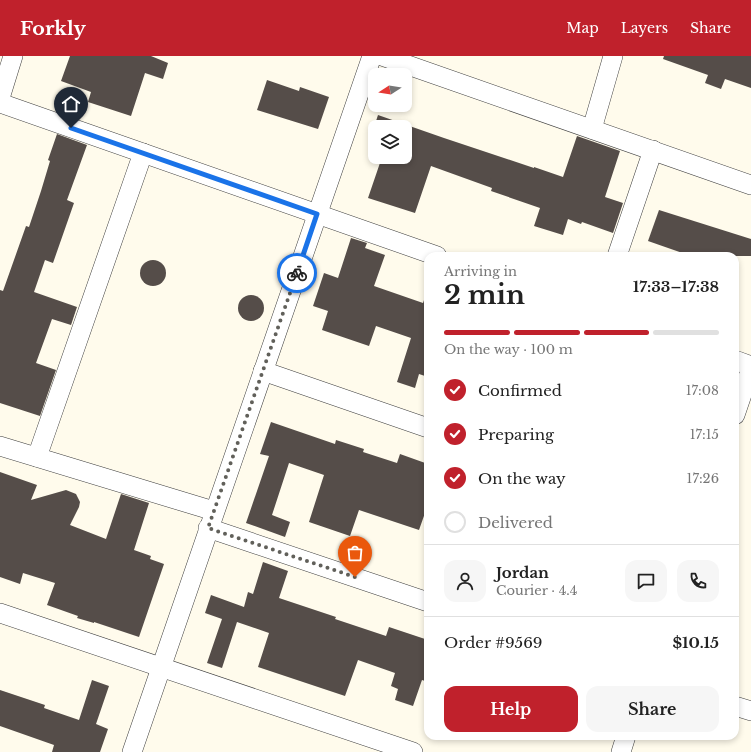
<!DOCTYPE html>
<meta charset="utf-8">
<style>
:root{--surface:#fff;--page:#f6f6f6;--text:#222;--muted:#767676;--line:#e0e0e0;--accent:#c0212c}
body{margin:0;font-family:"Libre Baskerville",serif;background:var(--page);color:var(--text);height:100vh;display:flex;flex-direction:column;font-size:15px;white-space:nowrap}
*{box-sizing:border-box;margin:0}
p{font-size:13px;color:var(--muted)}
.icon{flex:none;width:22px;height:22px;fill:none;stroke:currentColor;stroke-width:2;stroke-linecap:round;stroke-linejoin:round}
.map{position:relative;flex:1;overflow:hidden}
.details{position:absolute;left:424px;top:196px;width:315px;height:488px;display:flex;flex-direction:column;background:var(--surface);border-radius:12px;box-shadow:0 2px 6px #0003}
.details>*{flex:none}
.needle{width:26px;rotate:258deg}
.buttons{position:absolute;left:368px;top:12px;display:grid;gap:8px}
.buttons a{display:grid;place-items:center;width:44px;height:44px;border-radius:8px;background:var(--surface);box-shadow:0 2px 6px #0003;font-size:20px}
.pin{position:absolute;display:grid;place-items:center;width:34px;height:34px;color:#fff;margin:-41px -17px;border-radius:50% 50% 50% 0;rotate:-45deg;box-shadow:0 0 4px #0007}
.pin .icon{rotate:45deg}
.courier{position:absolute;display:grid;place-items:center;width:40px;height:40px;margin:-20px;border:3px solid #1a73e8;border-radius:50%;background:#fff;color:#222;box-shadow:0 1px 5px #0007}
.summary em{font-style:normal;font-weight:700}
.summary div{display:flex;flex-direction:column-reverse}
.summary{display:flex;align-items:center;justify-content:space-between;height:68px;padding:0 20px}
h1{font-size:26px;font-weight:700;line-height:30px}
.bar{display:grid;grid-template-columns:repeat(4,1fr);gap:6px 4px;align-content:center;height:48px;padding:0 20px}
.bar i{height:5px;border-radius:3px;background:var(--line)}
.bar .selected{background:var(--accent)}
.bar p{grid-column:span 4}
.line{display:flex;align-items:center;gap:10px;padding:0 20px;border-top:1px solid var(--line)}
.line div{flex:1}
.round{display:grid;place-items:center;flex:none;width:42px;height:42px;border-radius:12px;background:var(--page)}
ol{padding:0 20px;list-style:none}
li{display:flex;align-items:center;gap:12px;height:44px}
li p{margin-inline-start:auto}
li .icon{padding:4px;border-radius:50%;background:var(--accent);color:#fff;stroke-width:4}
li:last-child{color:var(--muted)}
li i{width:22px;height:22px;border:2px solid var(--line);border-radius:50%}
.cta{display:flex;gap:8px;margin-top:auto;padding:8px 20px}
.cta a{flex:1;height:46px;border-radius:12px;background:var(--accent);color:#fff;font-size:16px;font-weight:700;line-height:46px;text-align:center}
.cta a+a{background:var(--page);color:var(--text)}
header{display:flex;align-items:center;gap:24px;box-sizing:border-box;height:56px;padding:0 20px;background:var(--accent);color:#fff}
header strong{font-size:19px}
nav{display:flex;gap:22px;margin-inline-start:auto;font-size:14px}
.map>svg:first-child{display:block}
.building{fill:#554d49}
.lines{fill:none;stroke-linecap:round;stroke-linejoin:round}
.street-casing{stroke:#3f3f3f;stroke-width:20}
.street{stroke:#fff;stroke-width:19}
.done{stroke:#61605a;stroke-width:4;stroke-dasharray:0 7.2}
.route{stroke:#1a73e8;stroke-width:5}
</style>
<header>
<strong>Forkly</strong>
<nav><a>Map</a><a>Layers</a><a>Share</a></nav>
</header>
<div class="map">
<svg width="751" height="696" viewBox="0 0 751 696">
<rect width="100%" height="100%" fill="#fffbec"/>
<g class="building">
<polygon points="70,0 151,0 168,7 163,23 145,17 131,60 88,46 91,36 61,25"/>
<polygon points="664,0 751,0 751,32 725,23 721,33 705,27 708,19 663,3"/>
<polygon points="267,24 299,35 300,31 329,41 318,73 257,54"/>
<polygon points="378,59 444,82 534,112 534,111 563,121 577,80 620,95 605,141 623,147 613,177 582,166 581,168 568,163 563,179 534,170 540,152 491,135 492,132 431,110 415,157 368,142 382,101 405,101 405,71 375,71 375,88 369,86"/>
<polygon points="57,78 87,89 67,144 74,147 53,207 45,204 34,236 77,251 71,269 52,263 36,307 56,314 40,360 0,347 0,234 3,235 26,170 29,171 41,135 50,105 48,104"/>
<polygon points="659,154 751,183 751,200 691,200 648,185"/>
<polygon points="351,182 367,187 365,192 385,199 374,230 423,247 425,241 428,242 428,321 419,318 415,332 397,326 411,282 376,270 369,290 322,274 328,255 313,250 324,217 338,222"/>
<circle cx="153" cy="217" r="13"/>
<circle cx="251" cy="252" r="13"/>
<polygon points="271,366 335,388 336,384 364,393 363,396 397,407 400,398 428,408 428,458 425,457 419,474 359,454 350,480 309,466 324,419 289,407 272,459 290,466 285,481 246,467 269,400 260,398"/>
<polygon points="0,416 37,429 31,444 66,434 76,438 80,446 79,451 70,469 106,483 121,438 149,447 134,494 151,500 150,503 164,508 139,581 94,566 94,567 77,562 78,560 47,549 55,527 23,517 20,528 0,521"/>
<polygon points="263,506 288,515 279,542 336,561 335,563 386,580 389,571 428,584 428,626 422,624 413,650 395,644 398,633 391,630 395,617 358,604 345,640 258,611 269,577 237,566 222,612 207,607 222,563 205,557 211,539 244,551 248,536 253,538"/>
<polygon points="92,624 109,630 96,668 108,673 100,696 52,696 54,689 0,670 0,634 45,649 44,652 79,664"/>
</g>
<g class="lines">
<g class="street-casing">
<g id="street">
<polyline points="382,0 751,129"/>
<polyline points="0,42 13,0"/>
<polyline points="0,47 437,200"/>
<polyline points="592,73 613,0"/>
<polyline points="617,200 653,94"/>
<polyline points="735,304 751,310"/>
<polyline points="263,315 428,372"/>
<polyline points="735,359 751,312"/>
<polyline points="0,390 214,455"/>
<polyline points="37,401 143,97"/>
<polyline points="208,472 428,546"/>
<polyline points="0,557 413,696"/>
<polyline points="735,650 751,655"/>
<polyline points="132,696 372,0"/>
<polyline points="621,696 626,680"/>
</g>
</g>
<use href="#street" class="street"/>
</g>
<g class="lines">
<polyline class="done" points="297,217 208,472 355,521"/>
<polyline class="route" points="71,72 317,158 297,217"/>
</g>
</svg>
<div class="buttons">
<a><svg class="needle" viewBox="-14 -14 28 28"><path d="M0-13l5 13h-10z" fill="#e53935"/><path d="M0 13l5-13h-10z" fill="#767676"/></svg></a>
<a><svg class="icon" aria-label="layers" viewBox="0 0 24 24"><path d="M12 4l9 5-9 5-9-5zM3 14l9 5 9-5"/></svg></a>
</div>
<div class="pin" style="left:355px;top:521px;background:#ea580c"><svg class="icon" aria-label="bag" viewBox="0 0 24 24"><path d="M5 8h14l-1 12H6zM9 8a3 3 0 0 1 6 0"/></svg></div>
<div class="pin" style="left:71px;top:72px;background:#1f2937"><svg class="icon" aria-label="home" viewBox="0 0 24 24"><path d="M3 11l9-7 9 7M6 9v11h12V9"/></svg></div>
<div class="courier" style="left:297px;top:217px"><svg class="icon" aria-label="bike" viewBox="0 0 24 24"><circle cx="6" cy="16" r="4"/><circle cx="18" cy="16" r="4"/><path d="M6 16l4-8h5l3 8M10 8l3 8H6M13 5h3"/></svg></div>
<section class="details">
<div class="summary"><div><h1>2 min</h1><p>Arriving in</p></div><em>17:33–17:38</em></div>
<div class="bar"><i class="selected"></i><i class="selected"></i><i class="selected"></i><i></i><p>On the way · 100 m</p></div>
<ol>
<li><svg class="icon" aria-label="check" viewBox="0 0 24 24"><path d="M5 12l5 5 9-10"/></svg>Confirmed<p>17:08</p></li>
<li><svg class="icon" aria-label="check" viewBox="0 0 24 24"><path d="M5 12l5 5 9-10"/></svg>Preparing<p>17:15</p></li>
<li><svg class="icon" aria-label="check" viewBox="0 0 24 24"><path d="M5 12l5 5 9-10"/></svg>On the way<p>17:26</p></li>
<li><i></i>Delivered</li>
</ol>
<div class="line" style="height:72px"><a class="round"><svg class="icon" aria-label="person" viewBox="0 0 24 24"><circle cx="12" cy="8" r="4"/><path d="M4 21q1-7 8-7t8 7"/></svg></a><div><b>Jordan</b><p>Courier · 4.4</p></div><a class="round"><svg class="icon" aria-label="chat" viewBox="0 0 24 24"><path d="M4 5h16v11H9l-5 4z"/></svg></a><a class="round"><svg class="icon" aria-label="phone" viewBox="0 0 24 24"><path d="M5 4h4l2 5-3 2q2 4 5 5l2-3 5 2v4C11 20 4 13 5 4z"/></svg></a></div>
<div class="line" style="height:52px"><div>Order #9569</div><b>$10.15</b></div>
<div class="cta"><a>Help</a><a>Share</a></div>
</section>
</div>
